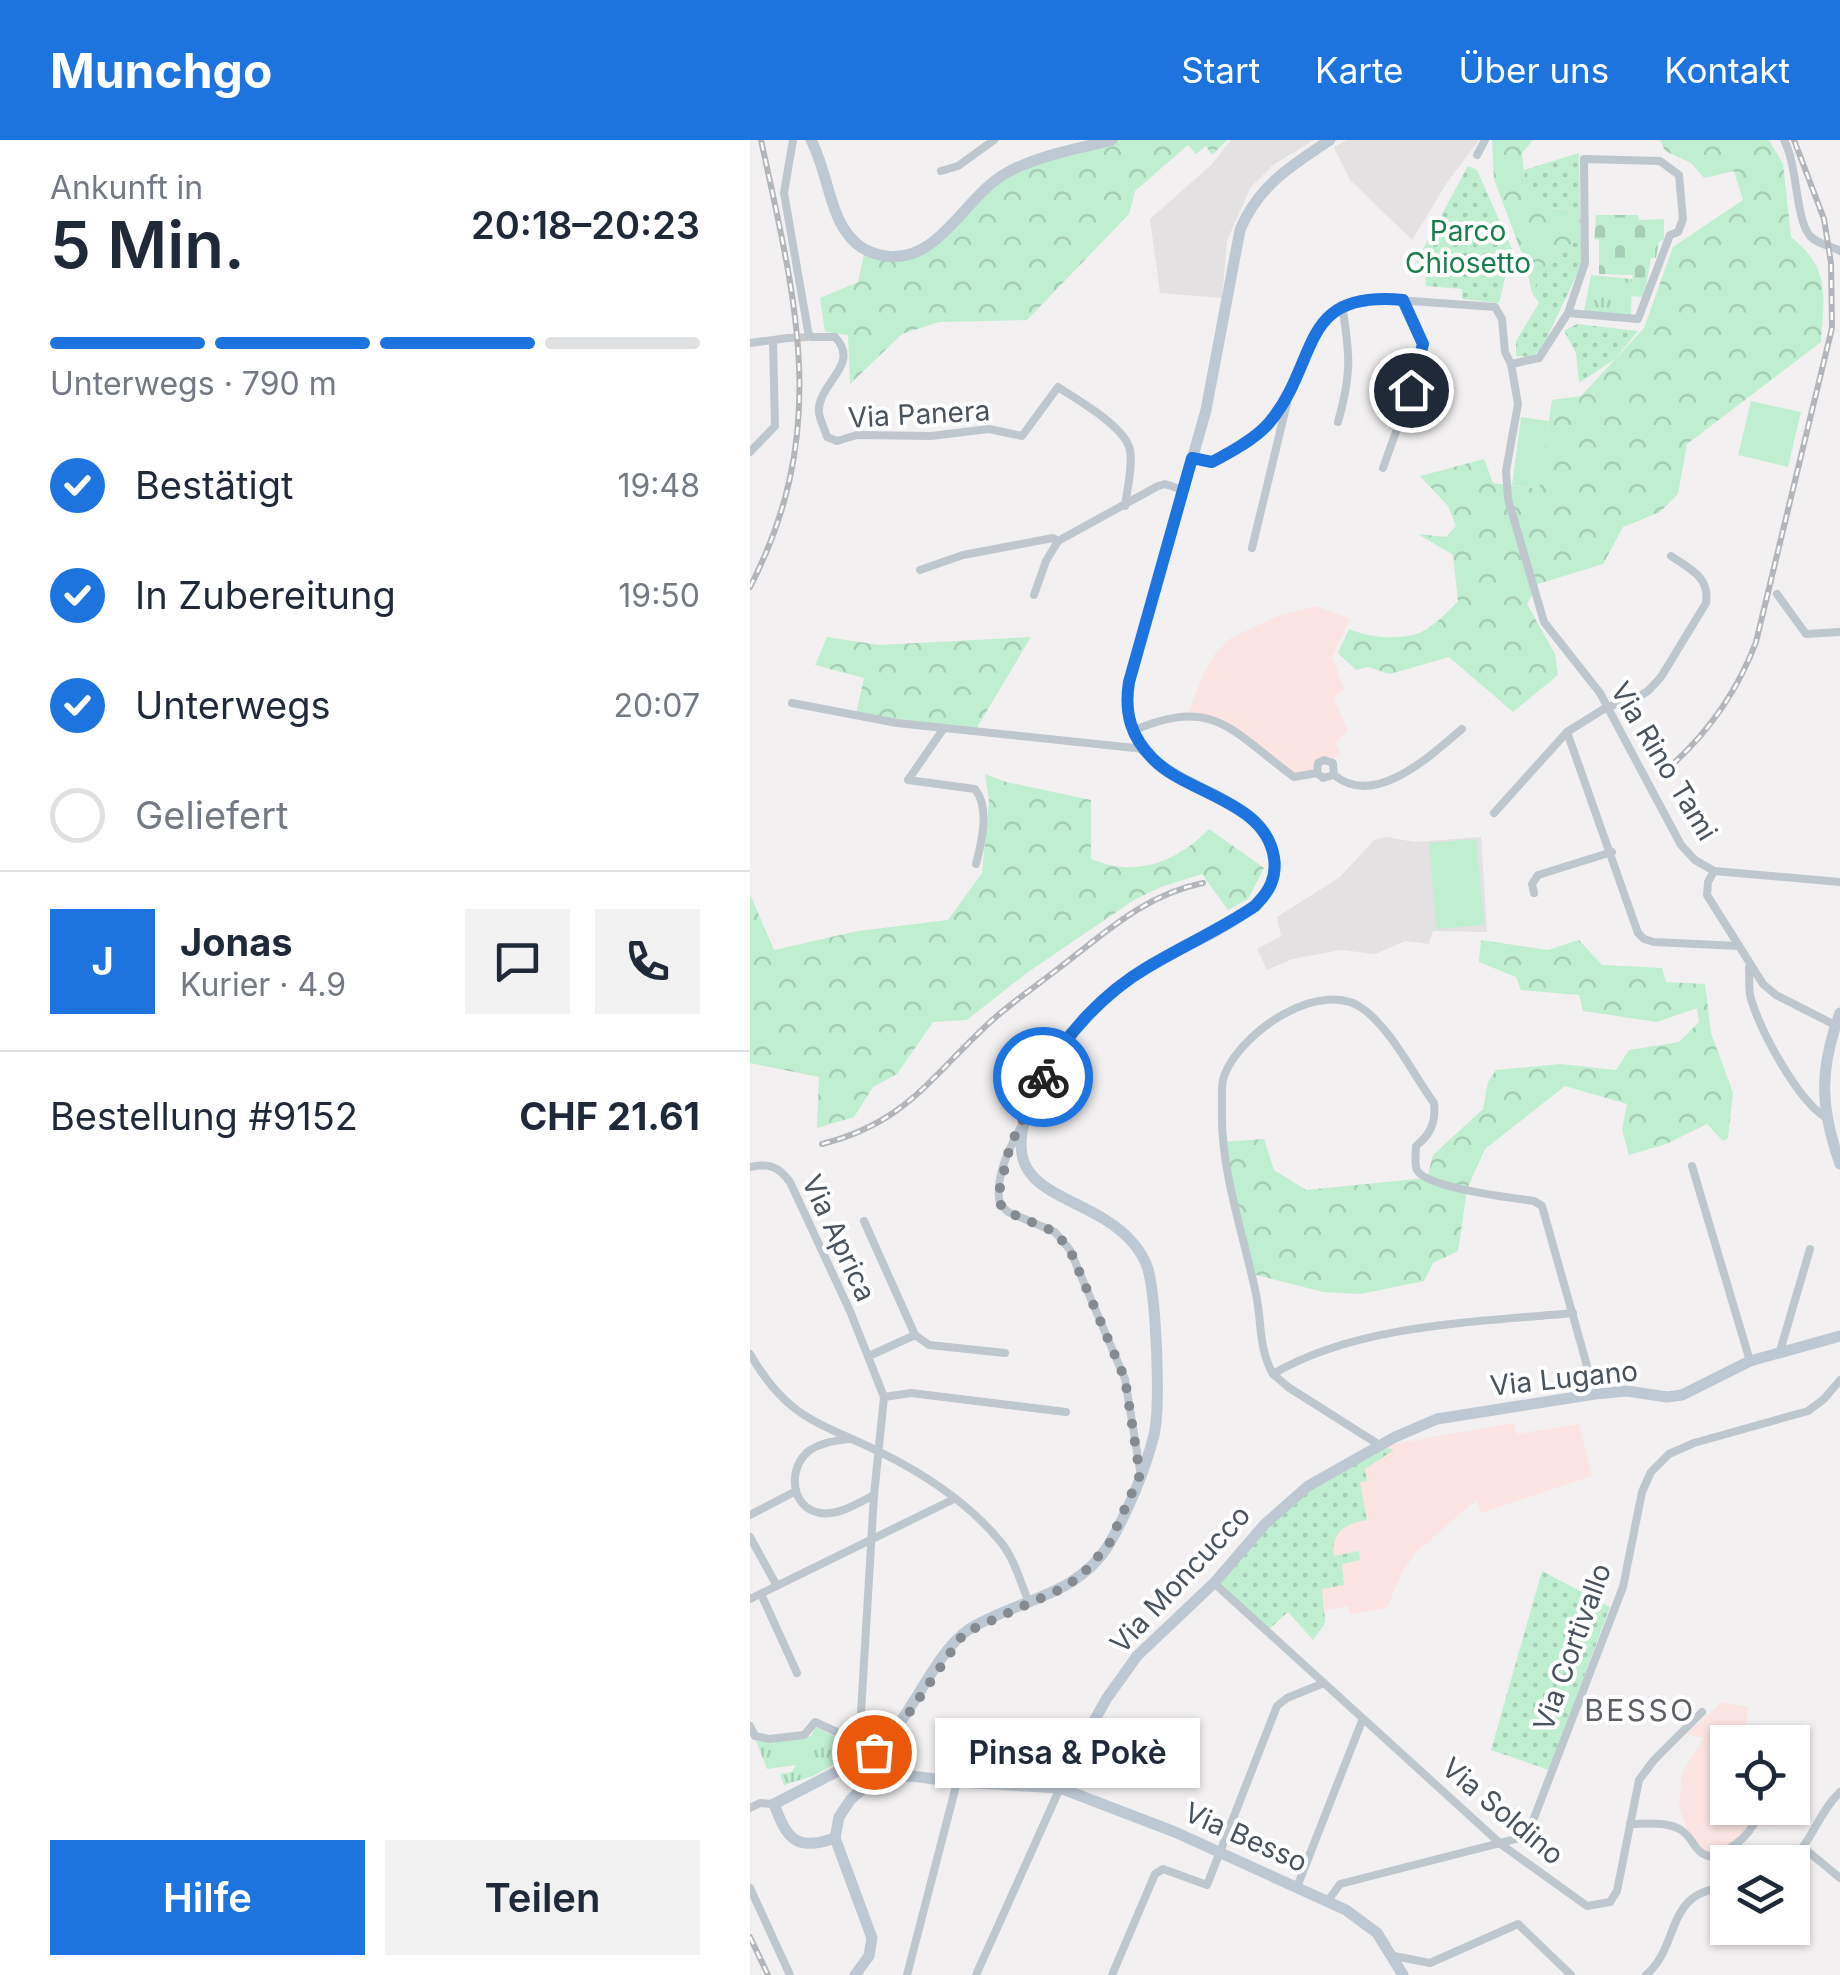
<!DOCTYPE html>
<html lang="de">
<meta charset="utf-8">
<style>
:root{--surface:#fff;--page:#f2f2f3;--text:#1f2937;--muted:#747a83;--line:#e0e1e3;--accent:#1d74df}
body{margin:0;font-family:Inter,sans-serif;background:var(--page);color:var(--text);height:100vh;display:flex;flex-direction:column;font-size:38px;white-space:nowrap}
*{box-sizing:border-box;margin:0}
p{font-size:32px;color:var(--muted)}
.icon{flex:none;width:55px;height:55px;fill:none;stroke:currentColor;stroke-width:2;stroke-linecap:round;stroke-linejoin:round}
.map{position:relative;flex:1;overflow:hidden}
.panel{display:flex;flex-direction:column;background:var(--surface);width:750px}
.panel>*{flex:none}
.tools{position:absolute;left:960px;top:1585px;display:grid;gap:20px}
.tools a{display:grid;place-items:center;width:100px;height:100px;border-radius:0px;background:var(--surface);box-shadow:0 2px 8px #0004;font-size:50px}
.pin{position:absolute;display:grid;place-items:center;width:85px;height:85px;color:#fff;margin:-42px;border:5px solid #fff;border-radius:50%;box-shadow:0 2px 10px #0007}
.courier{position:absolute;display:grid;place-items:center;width:100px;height:100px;margin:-50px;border:8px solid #1d74df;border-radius:50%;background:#fff;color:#222;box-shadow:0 2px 12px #0007}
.bubble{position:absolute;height:70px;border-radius:0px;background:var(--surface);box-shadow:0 2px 8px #0004;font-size:32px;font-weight:600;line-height:70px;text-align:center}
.head em{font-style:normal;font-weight:600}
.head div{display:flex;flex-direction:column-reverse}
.head{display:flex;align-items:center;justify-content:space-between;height:170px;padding:0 50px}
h1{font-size:65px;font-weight:600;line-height:75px}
.bar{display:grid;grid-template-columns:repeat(4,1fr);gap:15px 10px;align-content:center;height:120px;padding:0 50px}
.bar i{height:12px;border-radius:8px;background:var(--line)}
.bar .active{background:var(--accent)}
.bar p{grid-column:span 4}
.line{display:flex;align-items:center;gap:25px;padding:0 50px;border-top:2px solid var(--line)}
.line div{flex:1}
.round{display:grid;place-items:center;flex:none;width:105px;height:105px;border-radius:0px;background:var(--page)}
ol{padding:0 50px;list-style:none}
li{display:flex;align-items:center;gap:30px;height:110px}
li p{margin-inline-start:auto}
li .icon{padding:10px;border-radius:50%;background:var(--accent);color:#fff;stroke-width:4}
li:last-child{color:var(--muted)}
li i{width:55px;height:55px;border:5px solid var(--line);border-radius:50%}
.primary-button{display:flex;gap:20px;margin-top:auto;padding:20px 50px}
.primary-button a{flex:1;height:115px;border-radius:0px;background:var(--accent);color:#fff;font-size:40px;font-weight:600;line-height:115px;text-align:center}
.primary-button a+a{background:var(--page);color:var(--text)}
header{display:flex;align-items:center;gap:60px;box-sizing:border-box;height:140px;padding:0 50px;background:var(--accent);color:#fff}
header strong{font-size:48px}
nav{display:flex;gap:55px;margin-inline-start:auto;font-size:35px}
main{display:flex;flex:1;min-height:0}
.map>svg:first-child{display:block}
.education{fill:#e3e1e2}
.medical{fill:#fbe4e2}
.grass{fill:url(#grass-tufts)}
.forest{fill:url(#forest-crowns)}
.cemetery{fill:url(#cemetery-stones)}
.park{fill:url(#park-dots)}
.pitch{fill:#c0eed1}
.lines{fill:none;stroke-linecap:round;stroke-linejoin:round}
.street-tunnel{stroke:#c8c9cb;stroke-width:8;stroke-dasharray:8 4;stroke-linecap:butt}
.street{stroke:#bec7ce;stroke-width:8}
.secondary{stroke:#bec8d3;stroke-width:11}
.rail-casing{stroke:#b2b5ba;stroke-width:6}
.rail{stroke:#fff;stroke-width:2.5;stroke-dasharray:8;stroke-linecap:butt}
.done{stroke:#848a90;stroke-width:10;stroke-dasharray:0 18}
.route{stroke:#1d74df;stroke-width:12}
.labels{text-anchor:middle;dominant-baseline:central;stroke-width:8;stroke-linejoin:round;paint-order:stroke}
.park-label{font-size:28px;fill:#197e4b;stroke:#fff}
.street-label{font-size:28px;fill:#48535d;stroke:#fff}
.neighbourhood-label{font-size:30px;letter-spacing:2.5px;fill:#5d6065;stroke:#fff}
</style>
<header>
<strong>Munchgo</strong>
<nav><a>Start</a><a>Karte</a><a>Über uns</a><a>Kontakt</a></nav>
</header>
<main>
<section class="panel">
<div class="head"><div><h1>5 Min.</h1><p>Ankunft in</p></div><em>20:18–20:23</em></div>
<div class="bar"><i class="active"></i><i class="active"></i><i class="active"></i><i></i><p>Unterwegs · 790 m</p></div>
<ol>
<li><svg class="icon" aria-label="check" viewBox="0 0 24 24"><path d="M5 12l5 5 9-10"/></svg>Bestätigt<p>19:48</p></li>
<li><svg class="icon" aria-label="check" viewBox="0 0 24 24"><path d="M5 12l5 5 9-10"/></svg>In Zubereitung<p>19:50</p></li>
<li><svg class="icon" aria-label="check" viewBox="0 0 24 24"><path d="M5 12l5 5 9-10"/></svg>Unterwegs<p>20:07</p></li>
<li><i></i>Geliefert</li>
</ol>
<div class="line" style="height:180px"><b class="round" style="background:var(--accent);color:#fff">J</b><div><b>Jonas</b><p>Kurier · 4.9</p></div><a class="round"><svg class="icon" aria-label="chat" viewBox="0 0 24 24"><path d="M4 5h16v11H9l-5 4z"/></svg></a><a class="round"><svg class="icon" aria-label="phone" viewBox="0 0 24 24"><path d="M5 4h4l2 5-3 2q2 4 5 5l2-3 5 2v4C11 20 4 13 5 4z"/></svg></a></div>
<div class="line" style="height:130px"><div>Bestellung #9152</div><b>CHF 21.61</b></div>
<div class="primary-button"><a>Hilfe</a><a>Teilen</a></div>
</section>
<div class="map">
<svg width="1090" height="1835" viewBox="0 0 1090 1835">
<defs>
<pattern id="grass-tufts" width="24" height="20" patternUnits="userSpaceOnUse" patternTransform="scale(2.5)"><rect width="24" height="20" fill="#c0eed1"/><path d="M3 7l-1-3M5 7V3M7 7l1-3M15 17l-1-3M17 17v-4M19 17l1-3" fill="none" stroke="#a6ceb6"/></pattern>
<pattern id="forest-crowns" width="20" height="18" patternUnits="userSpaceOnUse" patternTransform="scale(2.5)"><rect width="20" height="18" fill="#c0eed1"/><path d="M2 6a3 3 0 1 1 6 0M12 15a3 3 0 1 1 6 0" fill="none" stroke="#a6ceb6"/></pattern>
<pattern id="cemetery-stones" width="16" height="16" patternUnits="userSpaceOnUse" patternTransform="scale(2.5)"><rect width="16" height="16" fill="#c0eed1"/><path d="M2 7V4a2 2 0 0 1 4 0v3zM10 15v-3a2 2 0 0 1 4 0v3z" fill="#a6ceb6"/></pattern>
<pattern id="park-dots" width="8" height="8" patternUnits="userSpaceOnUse" patternTransform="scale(2.5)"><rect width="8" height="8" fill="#c0eed1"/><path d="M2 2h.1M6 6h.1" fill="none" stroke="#a6ceb6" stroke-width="1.8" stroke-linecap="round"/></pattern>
</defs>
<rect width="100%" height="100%" fill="#f2f0f0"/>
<g class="education">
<polygon points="481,0 564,0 523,25 500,48 477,101 472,158 410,153 400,79 461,25"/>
<polygon points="597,0 729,0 696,44 662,100 600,40 584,7"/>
<polygon points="636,697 665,702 731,697 737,792 683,791 679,804 655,801 625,814 591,810 542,819 517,830 507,809 531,796 527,777 590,737 624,700"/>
</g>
<g class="medical">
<polygon points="566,466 600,479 582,516 594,550 583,558 598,590 585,603 591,614 580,621 574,620 567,633 551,638 466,580 439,572 453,535 465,514 481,498 528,476"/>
<polygon points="764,1283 767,1294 829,1284 842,1336 731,1373 727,1359 665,1413 650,1436 637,1468 600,1474 598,1466 576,1470 575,1483 563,1500 538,1472 517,1491 515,1384 638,1305"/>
<polygon points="972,1562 998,1567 995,1602 978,1602 978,1668 1027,1668 1025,1687 1010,1685 981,1712 959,1714 941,1700 929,1667 932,1633 954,1598 936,1594"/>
</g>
<g class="grass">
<polygon points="841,135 882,139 881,178 834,171"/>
<polygon points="65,1587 105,1606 106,1612 63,1636 34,1645 30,1634 42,1632 46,1625 17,1629 6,1601 61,1596"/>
</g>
<g class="forest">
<polygon points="362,0 477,0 462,15 456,6 446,14 438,5 385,51 379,74 277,180 189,182 152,194 100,244 98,195 75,192 70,158 108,142 115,110 161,115 258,32"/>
<polygon points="742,0 783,0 772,13 775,43 790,68 830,69 831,97 798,120 782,153 775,122 744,39"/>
<path d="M910,0H1019L1033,24L1041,97C1081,129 1074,156 1071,202L937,304L928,354L910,372L873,387L853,424L788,444L777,464L805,514L808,535L763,572L699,517L640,534L618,527L606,530L588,513L599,489C619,498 657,502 677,489C688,482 698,471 708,462L703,415L668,394L696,397L706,386L698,366L670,336L734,319L743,343L789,349L802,260L831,256L894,188L923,107L993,60L984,31L954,38L941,23L915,11Z"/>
<polygon points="77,497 129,505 281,497 226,589 106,574 114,538 65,525"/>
<path d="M235,634L256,642L341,660V719C386,738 427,722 459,689L514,728L498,759L478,770L452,734L411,747L384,760L278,832L217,880L183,882L147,934L123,947L104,977L67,988L69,937L0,923V754L24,810L108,791L198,780L232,733L239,661Z"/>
<polygon points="731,800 798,810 829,800 852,825 912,828 916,842 955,844 961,893 983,953 978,998 973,1001 957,984 916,1004 879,1015 872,990 877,964 815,946 735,1009 717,1049 708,1111 683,1123 674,1141 610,1154 573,1152 502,1134 472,1002 514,999 524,1030 556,1050 677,1038 683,1015 733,969 738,942 746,930 811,924 866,930 879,910 929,902 949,882 947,868 907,882 833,871 829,855 771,850 766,837 729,822"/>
</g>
<polygon class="cemetery" points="846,75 888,75 889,80 914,79 914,100 909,101 906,118 901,118 894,157 880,156 883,135 849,134 849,100 844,99"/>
<g class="park">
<polygon points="829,13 830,69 790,68 775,44 774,30"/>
<polygon points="718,26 727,30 762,109 749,163 712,159 712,149 676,146 675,128 666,122"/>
<polygon points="831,97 831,126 791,210 781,217 766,216 766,201 789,163 782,153 798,120"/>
<polygon points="827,184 888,191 865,219 829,243 826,213 814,191"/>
<path d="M631,1306L644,1310L615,1329L617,1341L610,1342L617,1380C596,1383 580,1392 584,1416L609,1411L610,1420L592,1424L594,1445L572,1449L575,1483L563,1500L538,1472L517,1491L464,1443L558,1346Z"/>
<polygon points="792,1431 860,1467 799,1630 741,1610"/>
</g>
<g class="pitch">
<polygon points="1001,261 1051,272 1038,327 988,315"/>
<polygon points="771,277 799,281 789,349 762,345"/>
<polygon points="726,699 734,785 686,789 679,703"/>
</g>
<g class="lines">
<polyline class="street-tunnel" points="38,198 60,197"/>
<g class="street">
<path d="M43,0L34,53L58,191L60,197H85C112,225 66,244 69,273C70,280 75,290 77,297L87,301L107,295L181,296L239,289L272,296L308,247C327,260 375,286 380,310C383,327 377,349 375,366"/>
<path d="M1034,0C1048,26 1045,78 1060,96C1067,104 1081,106 1090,111"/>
<polyline points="727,15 735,0"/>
<polyline points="191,31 208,26 244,0"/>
<polyline points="0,203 38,198"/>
<polyline points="761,224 789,218 818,173 888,179 920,95 928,92 933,79 929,35 910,21 834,19 835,123 818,173"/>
<path d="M588,282C602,232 600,215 592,165"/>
<polyline points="0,312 25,286 23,201"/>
<polyline points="442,317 462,322 518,285 545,243 561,200 573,182 592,165 619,158 745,167 752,179 755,212 761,224 768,264 756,331 758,359 794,482 850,553 931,705 945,720 964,731 1090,742"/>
<polyline points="633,328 661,250 673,204 653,160"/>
<polyline points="308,401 408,346 415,344 433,350"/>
<polyline points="502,408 537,263"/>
<polyline points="170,430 213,415 303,398 308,401 296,421 284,455"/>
<polyline points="1027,454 1056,494 1090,492"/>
<polyline points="42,563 147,583 394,609"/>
<path d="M194,588L158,640L225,649C240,668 232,701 226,724"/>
<path d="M382,591C465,556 480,590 544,637L567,633"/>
<polyline points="817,592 888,793 894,799 904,802 989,806"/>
<path d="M584,635L583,623L574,620L568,623L567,633L573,638L584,635C625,669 681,615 712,589"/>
<path d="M744,673L817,592L857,567L885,559L898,551L911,537L956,463C960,437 940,429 921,416"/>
<polyline points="964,731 958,742 957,755 1013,844 1026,855 1085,885"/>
<polyline points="784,753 782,744 788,735 862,712"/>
<path d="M999,828C1000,838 998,850 1001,859C1011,892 1047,959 1075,977"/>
<path d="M271,987C259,1008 244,1039 250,1064L258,1072L305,1092L320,1110L375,1239L390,1330"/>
<polyline points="942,1026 1000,1221"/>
<path d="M0,1027C19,1023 28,1026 40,1042L100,1171L134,1257"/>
<polyline points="114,1081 165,1195 119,1216"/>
<polyline points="165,1195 179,1205 255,1213"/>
<polyline points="1030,1211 1060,1109"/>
<path d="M0,1214C38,1280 69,1282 132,1313C174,1334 219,1364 249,1400C264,1417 271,1443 279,1463"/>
<path d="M523,1234C508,1208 512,1182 506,1154C493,1092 470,1030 472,967C472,957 471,945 474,936C490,892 573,835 616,871C644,894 663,934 684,963C686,982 681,994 666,1006C666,1012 664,1024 667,1030C676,1048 763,1058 784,1061L792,1066L845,1254"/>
<path d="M99,1299C85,1301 72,1302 60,1310C37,1327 40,1368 70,1373C88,1376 108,1363 124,1355"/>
<path d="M631,1306L538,1247L523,1234C607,1184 728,1182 823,1173"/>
<polyline points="0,1375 46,1351"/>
<polyline points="0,1397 27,1446"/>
<polyline points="464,1443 752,1705 837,1766 860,1762 867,1751 889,1640 904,1620 952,1572"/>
<polyline points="11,1454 47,1533"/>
<polyline points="0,1459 204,1359"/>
<polyline points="0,1586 5,1596 19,1599 54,1595 65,1582 111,1603"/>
<polyline points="117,1616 110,1590 124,1355 134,1257 161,1253 316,1272"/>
<polyline points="0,1668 10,1663 24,1664"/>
<path d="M880,1684C896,1684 917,1681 931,1690C946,1700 943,1714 963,1717C984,1708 1006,1692 1009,1668"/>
<polyline points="1055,1709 1090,1738"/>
<path d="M1039,1722C1062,1703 1068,1673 1090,1652"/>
<polyline points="547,1747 612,1581"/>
<polyline points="0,1748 40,1835"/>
<polyline points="577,1762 590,1744 777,1696 873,1447 892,1352 901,1332 919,1314 944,1303 1058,1271 1074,1259 1090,1240"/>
<polyline points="644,1816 680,1823 768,1784 821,1835"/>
<polyline points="157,1835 207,1642"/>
<polyline points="226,1835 310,1648"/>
<polyline points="362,1835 405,1734 413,1729 457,1745 527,1566 537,1558 574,1543"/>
<path d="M896,1835C932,1804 913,1751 978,1747"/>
</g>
<g class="secondary">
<path d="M61,0C76,28 80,72 97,93C106,106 120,114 136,116C189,124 215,55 258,32C290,15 327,9 362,0"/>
<path d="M1090,873C1069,930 1070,967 1090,1024"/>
<polyline points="310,1648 316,1630 357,1558 387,1516 464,1443 515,1384 558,1346 645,1297 687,1279 845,1254 877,1251 917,1257 932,1255 1000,1221 1090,1196"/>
<path d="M85,1698C46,1712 37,1699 24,1664L117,1616L133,1604C162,1574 187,1511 218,1490C265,1460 326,1457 358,1406C377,1374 395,1331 404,1295C411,1264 406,1160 398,1129C395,1120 390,1111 383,1103C334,1046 234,1063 285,953C309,902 342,868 386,834C424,805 530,778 525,721C516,635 360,659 379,543L456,270L490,90C508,46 542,25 580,0"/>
<polyline points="105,1835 119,1816 122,1798 85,1698 89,1677 101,1659 115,1647 136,1638 162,1636 207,1642 310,1648 425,1692 596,1770 627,1793 653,1835"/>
</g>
<g class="rail-casing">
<g id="rail">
<path d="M0,447C81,290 46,162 11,0"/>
<path d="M923,624C961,589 988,550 1006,502L1082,188L1081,123L1074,79L1044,0"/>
<path d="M72,1004C155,983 179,939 237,885C259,864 285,847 309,828C355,793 394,755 453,743"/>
<polyline points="0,1797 18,1835"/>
</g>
</g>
<use href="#rail" class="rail"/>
</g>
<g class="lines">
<polyline class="done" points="124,1612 150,1586 214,1493 311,1449 331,1436 359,1404 390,1335 375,1239 320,1110 305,1092 258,1072 250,1064 248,1056 260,1006 293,937"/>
<path class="route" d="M293,937C315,894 355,852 398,827C433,806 471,789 505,766C519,752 527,738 524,718C516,661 437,654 403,619C381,597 374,573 379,542L442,318L462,322C481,312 505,299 519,283C571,221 546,150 653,160L673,204L661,250"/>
</g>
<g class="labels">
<g class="park-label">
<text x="718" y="91">Parco<tspan x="718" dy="32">Chiosetto</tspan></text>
</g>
<g class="street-label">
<text transform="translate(169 274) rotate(-3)">Via Panera</text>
<text transform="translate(914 621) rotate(59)">Via Rino Tami</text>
<text transform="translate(89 1098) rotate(65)">Via Aprica</text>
<text transform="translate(814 1238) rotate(-6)">Via Lugano</text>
<text transform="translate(430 1439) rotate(-47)">Via Moncucco</text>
<text transform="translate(822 1507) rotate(-70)">Via Cortivallo</text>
<text transform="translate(753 1671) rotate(40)">Via Soldino</text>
<text transform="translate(496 1697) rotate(24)">Via Besso</text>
</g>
<g class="neighbourhood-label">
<text x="890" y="1570">BESSO</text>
</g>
</g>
</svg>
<div class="tools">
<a><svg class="icon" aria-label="locate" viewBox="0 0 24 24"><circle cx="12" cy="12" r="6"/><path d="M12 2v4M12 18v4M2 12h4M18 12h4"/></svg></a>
<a><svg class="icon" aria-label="layers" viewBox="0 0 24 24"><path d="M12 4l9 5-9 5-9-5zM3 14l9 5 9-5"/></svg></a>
</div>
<div class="pin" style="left:124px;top:1612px;background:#ea580c"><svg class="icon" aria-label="bag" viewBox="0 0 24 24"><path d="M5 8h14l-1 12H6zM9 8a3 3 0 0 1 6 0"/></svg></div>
<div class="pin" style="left:661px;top:250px;background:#1f2937"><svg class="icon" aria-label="home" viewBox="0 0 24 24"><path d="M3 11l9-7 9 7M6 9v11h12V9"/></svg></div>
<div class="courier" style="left:293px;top:937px"><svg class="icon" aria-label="bike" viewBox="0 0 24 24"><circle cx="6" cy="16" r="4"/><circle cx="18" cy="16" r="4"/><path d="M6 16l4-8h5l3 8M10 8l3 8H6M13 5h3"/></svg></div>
<div class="bubble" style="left:185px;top:1578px;width:265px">Pinsa &amp; Pokè</div>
</div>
</main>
